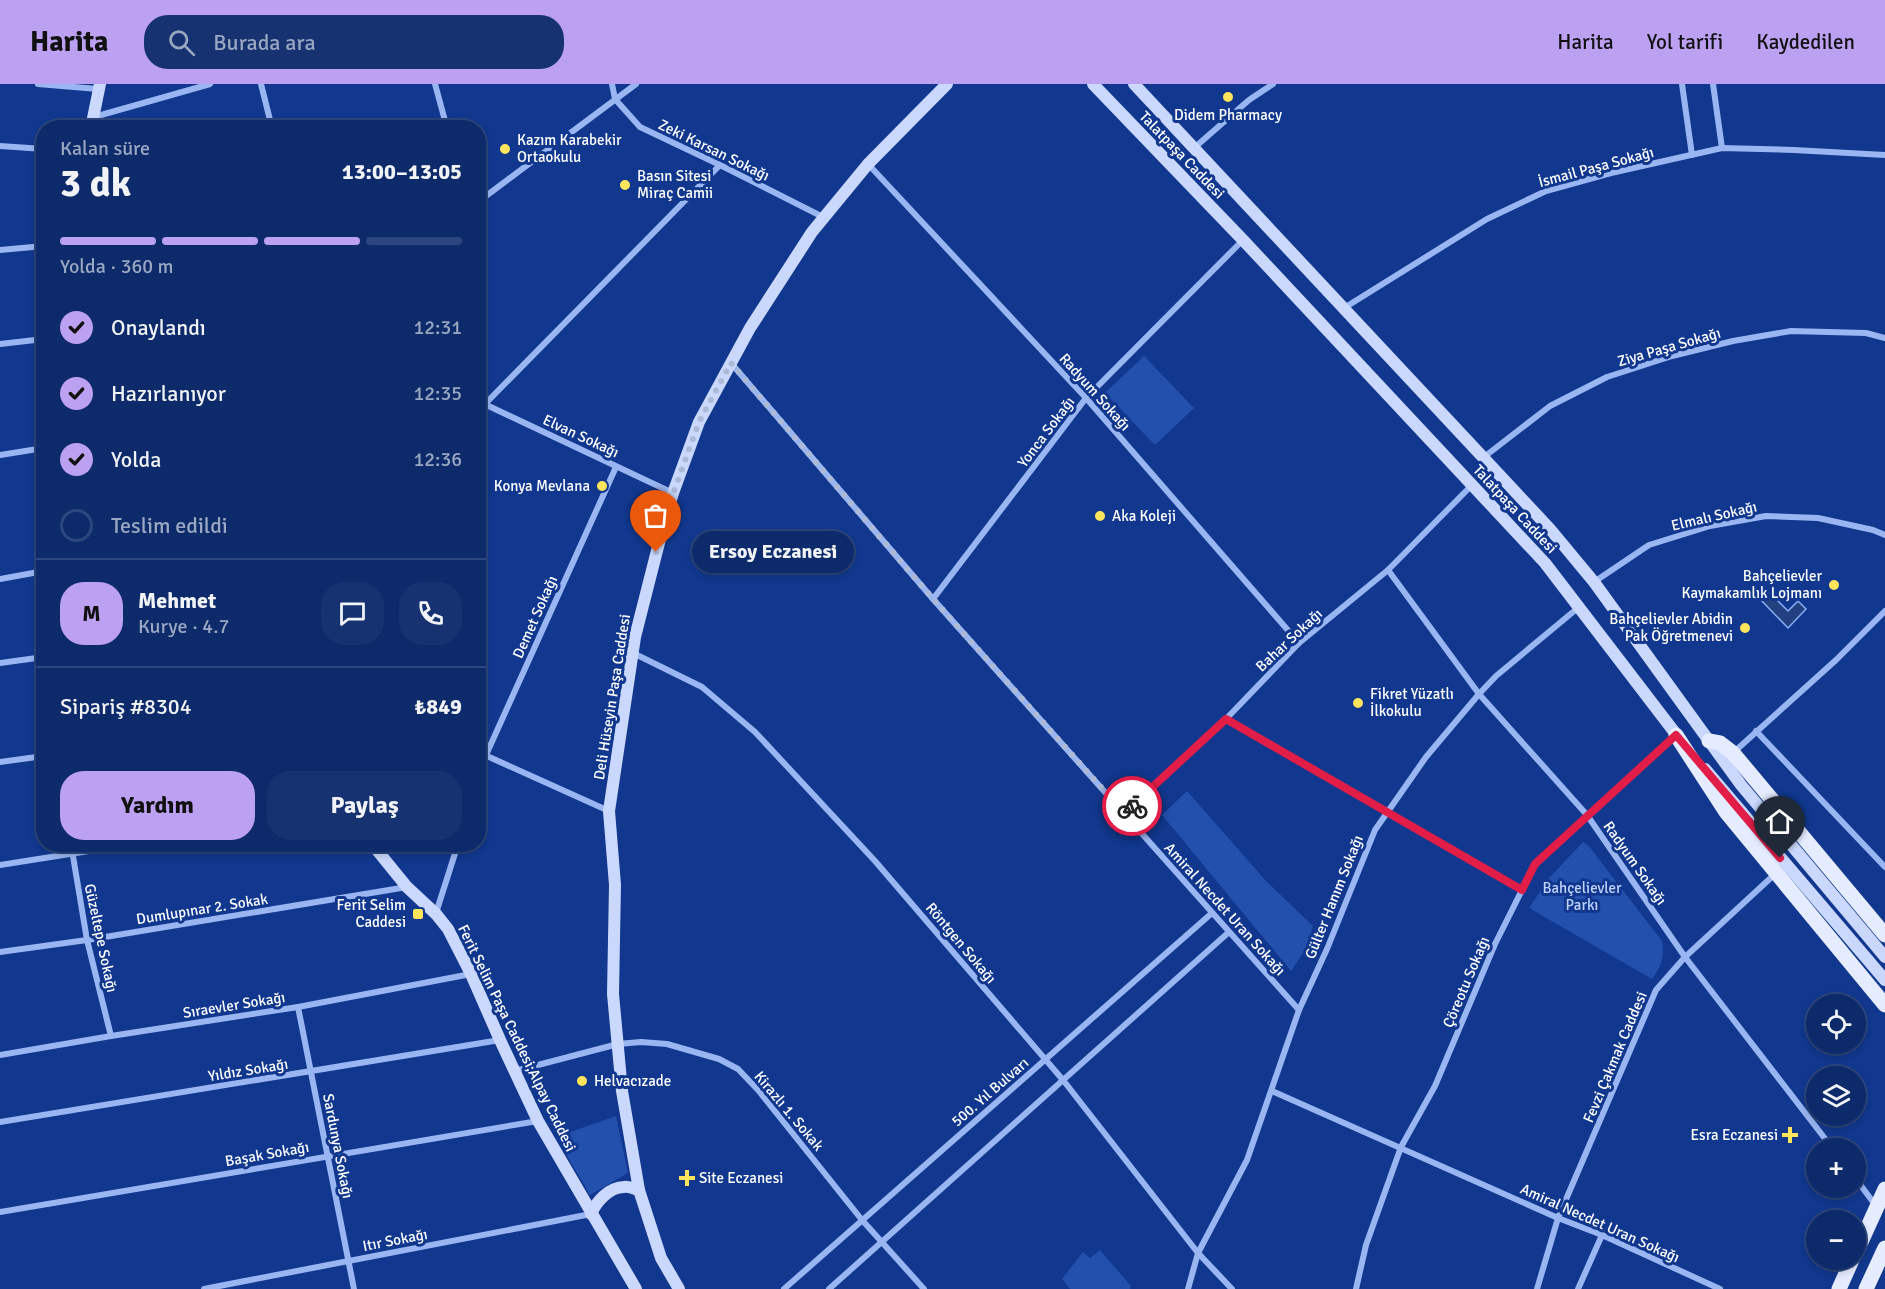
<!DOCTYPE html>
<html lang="tr">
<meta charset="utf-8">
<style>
:root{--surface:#0d2a6a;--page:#163270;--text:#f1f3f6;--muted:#9aa7c1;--line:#2d467e;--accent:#bca0f2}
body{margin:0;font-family:Signika,sans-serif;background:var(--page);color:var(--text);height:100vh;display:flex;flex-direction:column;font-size:22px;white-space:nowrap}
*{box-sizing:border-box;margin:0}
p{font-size:20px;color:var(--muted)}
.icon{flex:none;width:33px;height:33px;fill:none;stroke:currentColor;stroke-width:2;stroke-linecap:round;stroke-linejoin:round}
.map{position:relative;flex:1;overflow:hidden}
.sheet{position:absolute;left:36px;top:36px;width:450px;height:732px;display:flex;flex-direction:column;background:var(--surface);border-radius:24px;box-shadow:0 3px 9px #0003,0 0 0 2px var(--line)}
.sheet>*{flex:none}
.tools{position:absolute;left:1806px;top:910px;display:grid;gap:12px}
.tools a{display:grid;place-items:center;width:60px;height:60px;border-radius:50%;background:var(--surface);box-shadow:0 3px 9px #0003,0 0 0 2px var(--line);font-size:30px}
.pin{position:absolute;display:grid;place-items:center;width:51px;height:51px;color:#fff;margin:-62px -26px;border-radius:50% 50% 50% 0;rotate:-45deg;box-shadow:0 0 6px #0007}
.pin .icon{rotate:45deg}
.courier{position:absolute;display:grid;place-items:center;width:60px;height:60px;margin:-30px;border:4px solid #e11d48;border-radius:50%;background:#fff;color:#222;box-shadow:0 2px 8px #0007}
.bubble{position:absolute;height:42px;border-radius:21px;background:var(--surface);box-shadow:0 3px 9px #0003,0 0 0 2px var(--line);font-size:20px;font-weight:700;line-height:42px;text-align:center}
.head em{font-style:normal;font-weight:700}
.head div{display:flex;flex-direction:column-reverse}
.head{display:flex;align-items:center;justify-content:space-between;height:102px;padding:0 24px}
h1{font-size:39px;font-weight:700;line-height:45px}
.bar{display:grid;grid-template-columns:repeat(4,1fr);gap:9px 6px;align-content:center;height:72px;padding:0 24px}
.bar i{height:8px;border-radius:4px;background:var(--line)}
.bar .selected{background:var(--accent)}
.bar p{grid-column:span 4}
.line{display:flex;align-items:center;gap:15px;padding:0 24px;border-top:2px solid var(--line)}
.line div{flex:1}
.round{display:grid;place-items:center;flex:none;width:63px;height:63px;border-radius:24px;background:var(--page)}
ol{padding:0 24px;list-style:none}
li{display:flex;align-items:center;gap:18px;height:66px}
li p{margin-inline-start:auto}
li .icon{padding:6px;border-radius:50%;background:var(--accent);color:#111;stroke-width:4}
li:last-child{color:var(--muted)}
li i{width:33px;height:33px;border:3px solid var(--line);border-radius:50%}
.action{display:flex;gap:12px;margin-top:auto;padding:12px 24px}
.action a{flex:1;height:69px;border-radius:24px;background:var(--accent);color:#111;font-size:24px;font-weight:700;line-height:69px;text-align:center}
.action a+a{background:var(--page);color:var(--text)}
header{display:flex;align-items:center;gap:36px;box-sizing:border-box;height:84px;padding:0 30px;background:var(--accent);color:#111}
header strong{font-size:28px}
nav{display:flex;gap:33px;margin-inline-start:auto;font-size:21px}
.search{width:420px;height:54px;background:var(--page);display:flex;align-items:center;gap:15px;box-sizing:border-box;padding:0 21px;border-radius:24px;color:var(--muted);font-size:22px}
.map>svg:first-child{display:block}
.green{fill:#234fad}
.water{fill:#234081;stroke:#8baff5;stroke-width:1.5}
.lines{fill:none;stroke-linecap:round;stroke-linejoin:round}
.street{stroke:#9ab6f2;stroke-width:6}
.secondary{stroke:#c9d8fc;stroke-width:12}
.primary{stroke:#e5ecff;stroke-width:15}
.done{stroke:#acb9d7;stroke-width:6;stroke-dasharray:0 10.8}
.route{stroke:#e11d48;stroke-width:8}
.poi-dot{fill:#ffe55b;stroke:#11388e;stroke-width:2}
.labels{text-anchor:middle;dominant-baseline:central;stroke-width:6;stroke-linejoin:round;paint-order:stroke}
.poi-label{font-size:15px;fill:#fff;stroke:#11388e;text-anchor:start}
.street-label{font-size:15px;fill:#fff;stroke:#11388e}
.park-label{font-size:15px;fill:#c1d4fd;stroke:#11388e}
</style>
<header>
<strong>Harita</strong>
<div class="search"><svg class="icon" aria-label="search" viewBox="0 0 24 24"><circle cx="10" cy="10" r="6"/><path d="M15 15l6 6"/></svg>Burada ara</div>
<nav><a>Harita</a><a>Yol tarifi</a><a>Kaydedilen</a></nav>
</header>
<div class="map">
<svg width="1885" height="1205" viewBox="0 0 1885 1205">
<rect width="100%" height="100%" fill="#11388e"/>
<g class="green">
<polygon points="1144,272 1194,324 1155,361 1105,309"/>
<polygon points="1187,707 1267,798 1313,842 1307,863 1291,887 1162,731"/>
<path d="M1583,758L1588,761L1662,857C1665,872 1661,883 1652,895L1529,824L1550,793Z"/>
<polygon points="616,1032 628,1089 590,1111 556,1053"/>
<polygon points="1100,1166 1131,1202 1130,1205 1070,1205 1062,1195 1083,1168 1090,1174"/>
</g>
<polygon class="water" points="1768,507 1788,527 1798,517 1806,525 1788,544 1760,515"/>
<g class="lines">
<g class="street">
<polyline points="38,0 98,5"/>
<polyline points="261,0 272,44"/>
<polyline points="435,0 447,44"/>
<polyline points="612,0 615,15 640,43 720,81 823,133"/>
<polyline points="1682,0 1692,71"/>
<polyline points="1713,0 1722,64"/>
<polyline points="94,33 210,0"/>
<polyline points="0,62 44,65"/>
<polyline points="1194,64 1249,16 1273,0"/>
<polyline points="868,80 1086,314 1299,559"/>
<polyline points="478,118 636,0"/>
<polyline points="0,166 44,162"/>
<polyline points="1344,224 1487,135 1546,107 1611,89 1722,64 1794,66 1885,71"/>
<polyline points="0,260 44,255"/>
<polyline points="731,279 933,515 1299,926"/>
<polyline points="478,317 673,409"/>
<polyline points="485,320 720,81"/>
<polyline points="0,371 44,364"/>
<polyline points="1484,373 1550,322 1607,293 1672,272 1733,257 1791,247 1866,249 1885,254"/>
<polyline points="1388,486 1479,610 1587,731 1685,873 1833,1065"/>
<polyline points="0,495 44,487"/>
<polyline points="1594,498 1649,461 1710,442 1766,432 1818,434 1873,446 1885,451"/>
<polyline points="933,515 1086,314 1243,156"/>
<polyline points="633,569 702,603 755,648 875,777 1063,996 1198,1169 1232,1205"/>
<polyline points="0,579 44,573"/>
<polyline points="1226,635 1522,806"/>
<polyline points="1756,647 1885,783"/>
<polyline points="478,668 609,727"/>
<polyline points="1734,668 1836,576 1885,527"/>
<polyline points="0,678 44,672"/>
<polyline points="478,695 486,671 616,383"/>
<polyline points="1124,729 1226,635 1299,559 1388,486 1472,401"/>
<polyline points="71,760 87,856 111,952"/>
<polyline points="0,781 133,760"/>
<polyline points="436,829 458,760"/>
<polyline points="0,868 87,856 407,803"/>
<polyline points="298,923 354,1205"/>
<polyline points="0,971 111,952 298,923 471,890"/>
<polyline points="515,987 618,960 641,958 667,960 719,975 738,985 758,1006 862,1136 924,1205"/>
<polyline points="1272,1007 1558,1134 1602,1151 1720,1205"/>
<polyline points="0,1038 500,956"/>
<polyline points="1856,1095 1876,1122"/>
<polyline points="0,1128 538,1037"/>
<polyline points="204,1205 591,1130"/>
<polyline points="784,1205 1212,829"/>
<polyline points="829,1205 1229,848"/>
<polyline points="1188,1205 1198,1169 1247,1076 1299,926 1327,865 1375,746 1426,673 1479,610 1496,592 1579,523"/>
<polyline points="1356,1205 1366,1161 1401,1063 1435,1002 1495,860 1535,780 1676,651"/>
<polyline points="1537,1205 1558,1134 1656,906 1685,873 1775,790"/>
<polyline points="1578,1205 1602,1151"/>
</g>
<g class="secondary">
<polyline points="1093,0 1243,156 1545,479 1682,658"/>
<polyline points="1134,0 1550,445 1594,498 1741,701 1885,873"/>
<polyline points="91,44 100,0"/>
<polyline points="1705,685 1885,896"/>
<polyline points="372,760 407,803 436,830 448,845 471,890 500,956 538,1037 636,1205"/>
<path d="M591,1130C596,1118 609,1103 624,1103C628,1102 634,1105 639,1106"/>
<polyline points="679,1205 661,1174 639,1106 622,1007 613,910 615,801 609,727 635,553 662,447 673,409 699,338 750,244 812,148 868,80 947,0"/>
</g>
<g class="primary">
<polyline points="1676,651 1726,728 1885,921"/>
<polyline points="1709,657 1720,659 1733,669 1885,851"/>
<polyline points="1856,1169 1885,1105"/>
<polyline points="1839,1205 1852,1176"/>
<polyline points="1866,1205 1885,1164"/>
</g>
</g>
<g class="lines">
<polyline class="done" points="656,468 673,410 699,338 731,279 933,515 1124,729 1132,722"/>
<polyline class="route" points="1132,722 1226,635 1522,806 1535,780 1676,651 1780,774"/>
</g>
<g class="poi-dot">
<circle cx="1228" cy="13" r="6"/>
<circle cx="505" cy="65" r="6"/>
<circle cx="625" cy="101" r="6"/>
<circle cx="602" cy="402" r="6"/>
<circle cx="1100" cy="432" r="6"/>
<circle cx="1834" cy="501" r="6"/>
<circle cx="1745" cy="544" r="6"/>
<circle cx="1358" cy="619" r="6"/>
<rect x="412" y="824" width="12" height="12" rx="3"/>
<circle cx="582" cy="997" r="6"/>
<path d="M1787 1042h6v6h6v6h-6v6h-6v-6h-6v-6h6z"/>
<path d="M684 1085h6v6h6v6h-6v6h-6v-6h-6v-6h6z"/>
</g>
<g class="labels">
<g class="poi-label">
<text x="1228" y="31" text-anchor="middle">Didem Pharmacy</text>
<text x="517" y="56">Kazım Karabekir<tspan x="517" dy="17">Ortaokulu</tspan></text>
<text x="637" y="92">Basın Sitesi<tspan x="637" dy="17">Miraç Camii</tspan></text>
<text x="590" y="402" text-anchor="end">Konya Mevlana</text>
<text x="1112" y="432">Aka Koleji</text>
<text x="1822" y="492" text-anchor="end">Bahçelievler<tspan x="1822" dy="17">Kaymakamlık Lojmanı</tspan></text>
<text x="1733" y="535" text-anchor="end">Bahçelievler Abidin<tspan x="1733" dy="17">Pak Öğretmenevi</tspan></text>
<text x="1370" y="610">Fikret Yüzatlı<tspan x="1370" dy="17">İlkokulu</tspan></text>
<text x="406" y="821" text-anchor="end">Ferit Selim<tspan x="406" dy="17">Caddesi</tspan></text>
<text x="594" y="997">Helvacızade</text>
<text x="1778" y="1051" text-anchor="end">Esra Eczanesi</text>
<text x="699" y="1094">Site Eczanesi</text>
</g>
<g class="street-label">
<text transform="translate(714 66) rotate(26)">Zeki Karsan Sokağı</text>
<text transform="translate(1182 71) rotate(46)">Talatpaşa Caddesi</text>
<text transform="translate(1596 83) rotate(-15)">İsmail Paşa Sokağı</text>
<text transform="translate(1669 263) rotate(-16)">Ziya Paşa Sokağı</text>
<text transform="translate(1095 308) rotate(48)">Radyum Sokağı</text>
<text transform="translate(1046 348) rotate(-53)">Yonca Sokağı</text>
<text transform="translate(581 352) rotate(25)">Elvan Sokağı</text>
<text transform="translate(1515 425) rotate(47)">Talatpaşa Caddesi</text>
<text transform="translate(1714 432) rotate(-13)">Elmalı Sokağı</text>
<text transform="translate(535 533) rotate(-66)">Demet Sokağı</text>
<text transform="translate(1289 556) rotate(-43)">Bahar Sokağı</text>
<text transform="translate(612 613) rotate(-81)">Deli Hüseyin Paşa Caddesi</text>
<text transform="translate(1635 779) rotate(55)">Radyum Sokağı</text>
<text transform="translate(1334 813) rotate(-68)">Gülter Hanım Sokağı</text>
<text transform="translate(202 825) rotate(-9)">Dumlupınar 2. Sokak</text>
<text transform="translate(1225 825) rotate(48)">Amiral Necdet Uran Sokağı</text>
<text transform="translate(101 854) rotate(78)">Güzeltepe Sokağı</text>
<text transform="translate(961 859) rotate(50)">Röntgen Sokağı</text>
<text transform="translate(1466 898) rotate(-67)">Çöreotu Sokağı</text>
<text transform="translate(234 921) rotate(-9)">Sıraevler Sokağı</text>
<text transform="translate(517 954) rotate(64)">Ferit Selim Paşa Caddesi;Alpay Caddesi</text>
<text transform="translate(1615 973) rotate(-67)">Fevzi Çakmak Caddesi</text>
<text transform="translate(248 986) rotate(-9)">Yıldız Sokağı</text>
<text transform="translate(990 1008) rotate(-41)">500. Yıl Bulvarı</text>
<text transform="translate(789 1027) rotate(50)">Kirazlı 1. Sokak</text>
<text transform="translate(338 1062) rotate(79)">Sardunya Sokağı</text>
<text transform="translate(267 1070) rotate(-10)">Başak Sokağı</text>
<text transform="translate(1600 1139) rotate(24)">Amiral Necdet Uran Sokağı</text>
<text transform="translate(395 1156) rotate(-11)">Itır Sokağı</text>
</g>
<g class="park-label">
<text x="1582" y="804">Bahçelievler<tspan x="1582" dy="17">Parkı</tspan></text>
</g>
</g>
</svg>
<div class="tools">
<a><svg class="icon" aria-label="locate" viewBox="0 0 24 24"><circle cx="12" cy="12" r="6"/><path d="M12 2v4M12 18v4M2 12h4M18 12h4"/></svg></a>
<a><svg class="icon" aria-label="layers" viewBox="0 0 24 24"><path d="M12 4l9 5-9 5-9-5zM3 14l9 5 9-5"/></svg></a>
<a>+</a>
<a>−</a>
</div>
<div class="pin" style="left:656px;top:468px;background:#ea580c"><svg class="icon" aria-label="bag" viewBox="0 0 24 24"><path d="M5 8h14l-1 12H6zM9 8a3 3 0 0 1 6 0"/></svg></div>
<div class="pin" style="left:1780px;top:774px;background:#1f2937"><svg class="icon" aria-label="home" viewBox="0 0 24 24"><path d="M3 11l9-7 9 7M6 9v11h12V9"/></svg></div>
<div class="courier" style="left:1132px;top:722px"><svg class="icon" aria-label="bike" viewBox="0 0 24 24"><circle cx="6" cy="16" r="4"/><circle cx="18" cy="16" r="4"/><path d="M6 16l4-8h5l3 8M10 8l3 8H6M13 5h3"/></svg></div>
<div class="bubble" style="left:692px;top:447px;width:162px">Ersoy Eczanesi</div>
<section class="sheet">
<div class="head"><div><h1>3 dk</h1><p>Kalan süre</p></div><em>13:00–13:05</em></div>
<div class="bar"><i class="selected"></i><i class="selected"></i><i class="selected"></i><i></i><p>Yolda · 360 m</p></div>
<ol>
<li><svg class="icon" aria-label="check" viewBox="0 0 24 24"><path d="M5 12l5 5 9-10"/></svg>Onaylandı<p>12:31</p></li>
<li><svg class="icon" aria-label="check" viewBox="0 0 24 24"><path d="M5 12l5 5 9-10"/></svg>Hazırlanıyor<p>12:35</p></li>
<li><svg class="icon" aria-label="check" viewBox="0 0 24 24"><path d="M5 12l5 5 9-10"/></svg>Yolda<p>12:36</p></li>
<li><i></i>Teslim edildi</li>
</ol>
<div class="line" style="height:108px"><b class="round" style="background:var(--accent);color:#111">M</b><div><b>Mehmet</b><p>Kurye · 4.7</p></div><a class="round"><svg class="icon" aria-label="chat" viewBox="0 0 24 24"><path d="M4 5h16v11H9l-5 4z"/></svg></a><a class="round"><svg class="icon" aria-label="phone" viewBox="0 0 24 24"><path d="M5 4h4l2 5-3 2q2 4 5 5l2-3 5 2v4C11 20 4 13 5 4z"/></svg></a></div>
<div class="line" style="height:78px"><div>Sipariş #8304</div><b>₺849</b></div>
<div class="action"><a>Yardım</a><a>Paylaş</a></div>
</section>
</div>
